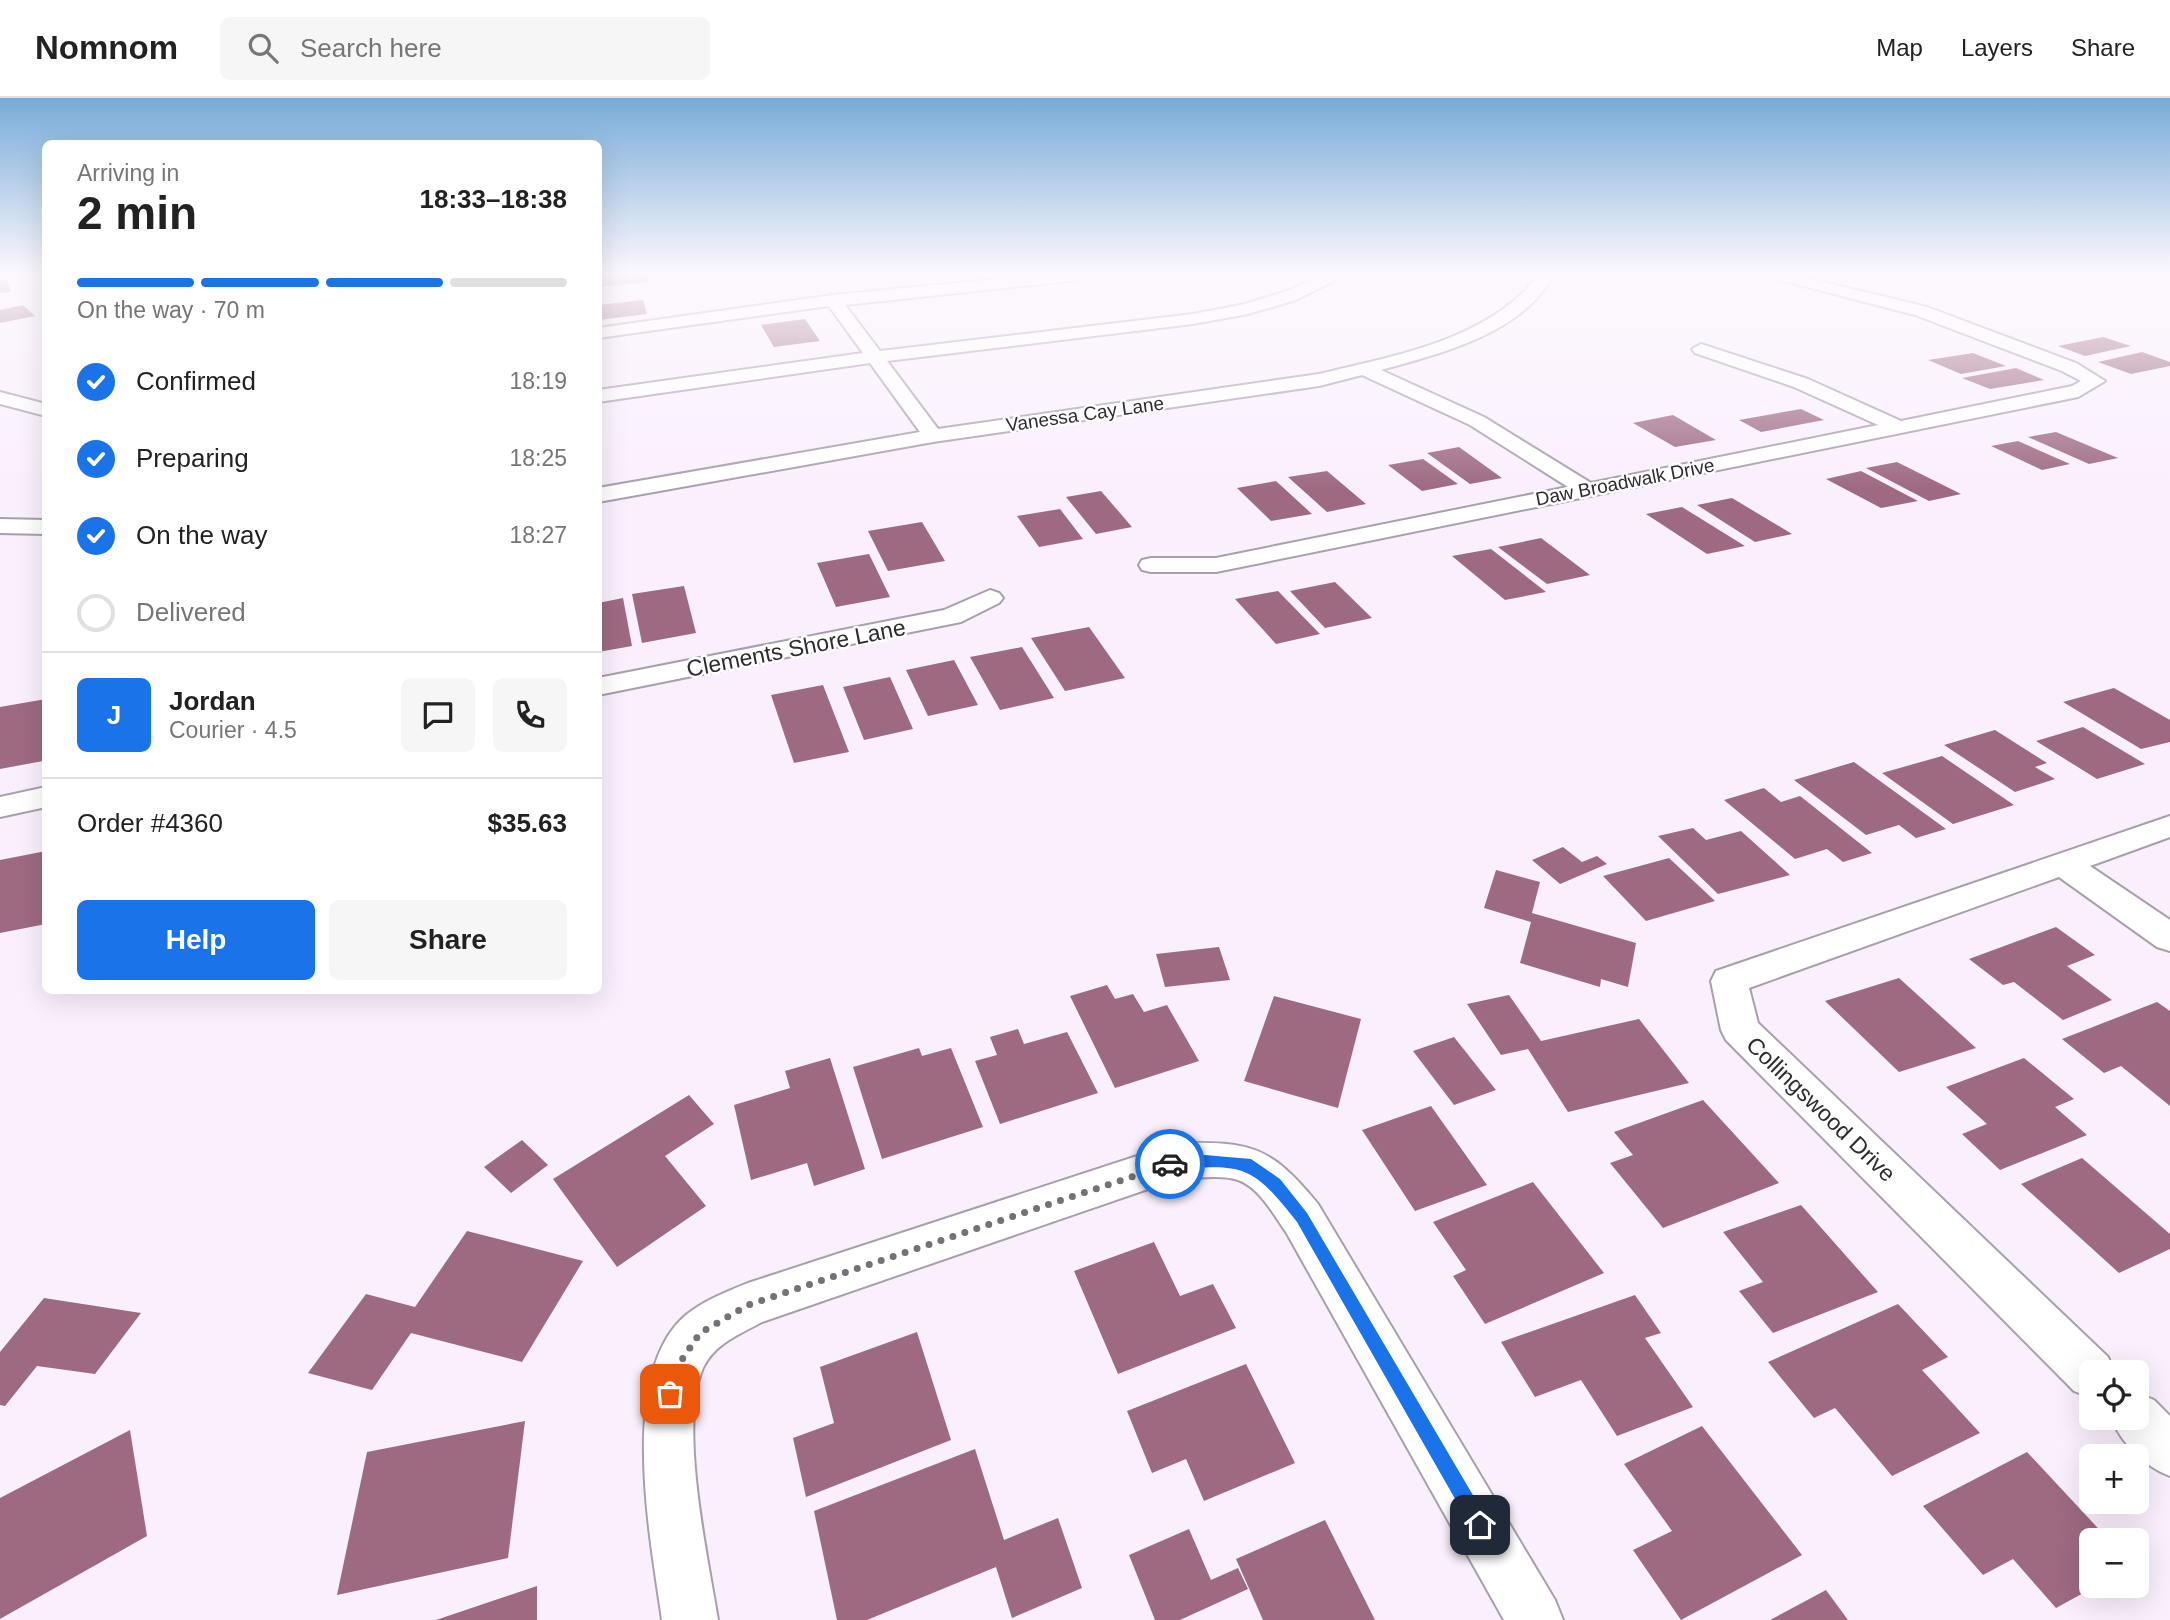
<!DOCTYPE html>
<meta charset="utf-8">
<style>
:root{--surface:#fff;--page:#f6f6f6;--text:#222;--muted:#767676;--line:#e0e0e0;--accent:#1a73e8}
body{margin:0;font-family:Helvetica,sans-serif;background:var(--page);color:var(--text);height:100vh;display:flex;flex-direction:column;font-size:26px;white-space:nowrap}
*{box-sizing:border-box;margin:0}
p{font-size:23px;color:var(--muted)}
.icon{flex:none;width:38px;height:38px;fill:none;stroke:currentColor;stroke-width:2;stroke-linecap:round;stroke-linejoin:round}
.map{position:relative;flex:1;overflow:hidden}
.sheet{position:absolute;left:42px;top:42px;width:560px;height:854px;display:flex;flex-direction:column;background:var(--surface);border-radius:10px;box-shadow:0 7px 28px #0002}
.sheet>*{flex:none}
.tools{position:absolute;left:2079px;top:1262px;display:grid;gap:14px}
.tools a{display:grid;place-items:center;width:70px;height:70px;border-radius:10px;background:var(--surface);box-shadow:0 7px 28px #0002;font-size:35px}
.pin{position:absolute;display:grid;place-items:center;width:60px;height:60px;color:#fff;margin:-30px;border-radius:14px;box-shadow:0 4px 10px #0006}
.courier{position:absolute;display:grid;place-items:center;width:70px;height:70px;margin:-35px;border:5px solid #1a73e8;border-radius:50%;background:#fff;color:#222;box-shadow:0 2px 9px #0007}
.overview em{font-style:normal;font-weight:600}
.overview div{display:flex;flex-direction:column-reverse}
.overview{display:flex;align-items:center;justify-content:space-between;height:119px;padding:0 35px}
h1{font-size:46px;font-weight:600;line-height:52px}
.bar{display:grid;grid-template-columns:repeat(4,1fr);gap:10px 7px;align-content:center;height:84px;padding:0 35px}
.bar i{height:9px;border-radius:5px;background:var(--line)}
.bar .selected{background:var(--accent)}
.bar p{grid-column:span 4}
.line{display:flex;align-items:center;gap:18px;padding:0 35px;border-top:2px solid var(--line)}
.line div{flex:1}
.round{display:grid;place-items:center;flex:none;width:74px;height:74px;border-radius:10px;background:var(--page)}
ol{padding:0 35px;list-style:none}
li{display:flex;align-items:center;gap:21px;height:77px}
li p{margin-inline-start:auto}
li .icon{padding:7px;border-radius:50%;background:var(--accent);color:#fff;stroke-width:4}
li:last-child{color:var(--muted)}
li i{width:38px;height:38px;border:4px solid var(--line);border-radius:50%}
.action{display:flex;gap:14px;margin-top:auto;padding:14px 35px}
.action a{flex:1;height:80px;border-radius:10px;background:var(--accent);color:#fff;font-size:28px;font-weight:600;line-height:80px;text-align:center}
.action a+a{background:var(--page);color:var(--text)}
header{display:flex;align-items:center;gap:42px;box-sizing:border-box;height:98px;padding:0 35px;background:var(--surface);border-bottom:2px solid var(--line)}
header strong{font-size:33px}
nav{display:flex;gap:38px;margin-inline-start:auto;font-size:24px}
.search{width:490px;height:63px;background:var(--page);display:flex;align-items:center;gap:18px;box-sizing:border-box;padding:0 24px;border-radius:10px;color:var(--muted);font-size:26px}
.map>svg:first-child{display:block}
.building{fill:#9d6a82}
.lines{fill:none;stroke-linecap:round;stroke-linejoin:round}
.minor-casing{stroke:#a99fac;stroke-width:4}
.minor{fill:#fff;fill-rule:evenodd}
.route{fill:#1a73e8}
.done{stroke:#767078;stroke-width:7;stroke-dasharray:0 12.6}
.labels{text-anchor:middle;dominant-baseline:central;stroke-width:5;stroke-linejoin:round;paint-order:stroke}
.far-street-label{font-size:19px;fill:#2f2b30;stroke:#fff}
.street-label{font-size:23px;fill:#2f2b30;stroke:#fff}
</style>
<header>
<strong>Nomnom</strong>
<div class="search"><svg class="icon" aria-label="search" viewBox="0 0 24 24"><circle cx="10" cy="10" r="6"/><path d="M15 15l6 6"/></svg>Search here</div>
<nav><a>Map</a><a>Layers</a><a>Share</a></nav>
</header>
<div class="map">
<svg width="2170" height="1522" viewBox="0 0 2170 1522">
<rect width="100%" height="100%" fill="#faf0fd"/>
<g class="building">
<polygon points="598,177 647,177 650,184 598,189"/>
<polygon points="7,182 11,194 0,195 0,183"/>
<polygon points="643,202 647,216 598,222 598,207"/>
<polygon points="23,207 35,218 0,225 0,212"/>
<polygon points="805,221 820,243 774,249 761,227"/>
<polygon points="2103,239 2131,248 2085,258 2058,248"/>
<polygon points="2142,254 2170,264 2170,268 2131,276 2098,264"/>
<polygon points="1973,255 2006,268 1961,276 1928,262"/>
<polygon points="2016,270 2044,282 1990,291 1962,280"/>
<polygon points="1801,311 1824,322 1761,334 1739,322"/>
<polygon points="1673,317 1716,342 1675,349 1633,325"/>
<polygon points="2056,334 2118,360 2089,366 2028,339"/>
<polygon points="2018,343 2070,366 2042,372 1991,348"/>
<polygon points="1459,349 1502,380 1470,386 1427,355"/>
<polygon points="1423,361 1458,386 1422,393 1388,367"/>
<polygon points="1897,364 1961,396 1929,403 1866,370"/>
<polygon points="1327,373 1366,406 1327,414 1288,379"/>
<polygon points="1861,373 1918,403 1881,410 1826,381"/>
<polygon points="1276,383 1312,416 1271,423 1237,390"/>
<polygon points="1101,393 1132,429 1096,436 1066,399"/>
<polygon points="1732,400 1792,436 1755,444 1697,407"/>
<polygon points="1682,409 1745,448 1707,456 1646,416"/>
<polygon points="1060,411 1083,441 1039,449 1017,418"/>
<polygon points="922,424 945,463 888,473 868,433"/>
<polygon points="1541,440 1590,477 1547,486 1498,449"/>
<polygon points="1491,451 1546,494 1505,502 1452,458"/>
<polygon points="869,456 890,499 836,509 817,465"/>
<polygon points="1335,484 1372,520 1325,530 1290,493"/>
<polygon points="684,488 696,535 642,545 632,496"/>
<polygon points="1278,493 1320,536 1276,546 1235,501"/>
<polygon points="623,500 632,548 598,554 598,505"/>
<polygon points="1089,529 1125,580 1065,593 1031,540"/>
<polygon points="1022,549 1054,600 1000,612 970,559"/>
<polygon points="954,562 978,607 928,618 906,572"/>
<polygon points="890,579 913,631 864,642 843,589"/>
<polygon points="823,587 849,654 794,665 771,597"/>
<polygon points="2114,590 2170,622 2170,644 2141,651 2063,604"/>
<polygon points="46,601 46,656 43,663 0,671 0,609"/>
<polygon points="2083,629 2145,666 2097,681 2036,643"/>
<polygon points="1995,632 2047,665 2035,669 2055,681 2015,694 1944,647"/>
<polygon points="1942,658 2014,707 1953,726 1882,675"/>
<polygon points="1854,664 1946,731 1916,740 1899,727 1866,737 1794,682"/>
<polygon points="1764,690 1781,704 1800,698 1872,755 1843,764 1827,751 1795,761 1724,702"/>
<polygon points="1693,730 1706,742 1741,733 1790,777 1718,796 1658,738"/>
<polygon points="1563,749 1582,764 1597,758 1607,766 1560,786 1532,762"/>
<polygon points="46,753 46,826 0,835 0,762"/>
<polygon points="1669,760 1715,803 1646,823 1603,778"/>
<polygon points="1496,772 1540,784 1532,815 1636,845 1628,889 1601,881 1600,889 1520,865 1531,824 1484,810"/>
<polygon points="2056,829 2095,857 2067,868 2112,902 2063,922 2014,884 2003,887 1969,861"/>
<polygon points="1219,849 1230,882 1165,889 1156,856"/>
<polygon points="1899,880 1976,950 1899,974 1825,903"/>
<polygon points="1107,887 1115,901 1133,896 1144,914 1167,907 1199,963 1115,990 1070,898"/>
<polygon points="1509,897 1541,943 1639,921 1689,985 1568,1014 1528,951 1501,957 1467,906"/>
<polygon points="1274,898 1361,921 1338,1010 1244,983"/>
<polygon points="2157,904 2170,913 2170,1008 2121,968 2104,975 2062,941"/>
<polygon points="1018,931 1024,946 1067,934 1098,995 1000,1026 975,963 997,957 990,939"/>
<polygon points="1454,939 1496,992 1454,1007 1413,953"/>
<polygon points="919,950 922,958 951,950 983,1029 882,1061 853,969"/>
<polygon points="830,960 865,1071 814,1088 807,1065 751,1082 734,1007 790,990 785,973"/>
<polygon points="2024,960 2074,1001 2055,1009 2087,1037 2000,1072 1962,1036 1987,1026 1946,989"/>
<polygon points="689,997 714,1026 665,1058 706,1108 617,1169 553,1081"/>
<polygon points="1703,1002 1779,1085 1663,1130 1610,1065 1633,1057 1614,1034"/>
<polygon points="1431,1008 1487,1087 1415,1113 1362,1032"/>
<polygon points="522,1042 548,1067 511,1095 484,1069"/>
<polygon points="2082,1060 2170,1136 2170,1151 2119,1175 2021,1086"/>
<polygon points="1533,1084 1604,1175 1485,1226 1453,1178 1466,1172 1433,1124"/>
<polygon points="1801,1107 1878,1194 1773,1235 1739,1193 1763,1184 1723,1134"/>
<polygon points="467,1133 583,1163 522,1264 411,1235 372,1292 308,1275 366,1196 415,1209"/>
<polygon points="1154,1144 1180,1198 1213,1186 1236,1230 1118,1276 1074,1173"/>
<polygon points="1635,1197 1661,1235 1645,1240 1693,1309 1617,1338 1581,1282 1535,1299 1501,1244"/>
<polygon points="44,1200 141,1215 95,1276 37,1268 5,1308 0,1307 0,1254"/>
<polygon points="1898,1206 1948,1259 1922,1272 1980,1335 1892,1378 1835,1310 1814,1320 1768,1264"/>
<polygon points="917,1234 951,1342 806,1399 793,1340 834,1325 820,1269"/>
<polygon points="1246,1266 1295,1365 1204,1403 1186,1361 1152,1375 1127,1313"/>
<polygon points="525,1323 508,1460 337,1497 367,1354"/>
<polygon points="1702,1328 1802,1457 1681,1522 1633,1452 1672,1433 1624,1366"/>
<polygon points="130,1332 147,1438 0,1521 0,1400"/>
<polygon points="975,1351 1004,1442 1058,1420 1082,1490 1012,1520 996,1469 867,1522 837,1522 814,1413"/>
<polygon points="2027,1354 2109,1442 2091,1442 2091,1488 2096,1488 2056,1510 2013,1461 1983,1477 1923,1408"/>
<polygon points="1325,1422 1375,1522 1263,1522 1236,1461"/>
<polygon points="1189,1431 1211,1482 1238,1470 1248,1491 1180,1522 1155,1522 1129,1457"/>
<polygon points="537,1488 537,1522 436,1522"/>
<polygon points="1826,1492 1848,1522 1770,1522"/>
</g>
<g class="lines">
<g class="minor-casing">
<g id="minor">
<path d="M1038,177H1087L1079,182L845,207L880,253L1193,216L1245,206L1284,194L1326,177H1346L1296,202L1248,216L1193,226L887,263L938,331L1319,276C1393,258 1490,242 1538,177H1554C1521,236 1442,255 1381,272L1484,319L1591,385L1878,327L1794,289L1695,255L1692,251L1701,246L1808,281L1901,323L2072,288L2081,283L2062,273L1915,217L1772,180L1770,177H1795L1927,209L2076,265L2105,283L2078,299L1216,474H1151L1142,472L1139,467L1142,462L1151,460H1216L1568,389L1470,327L1362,277L1319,288L933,344L598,404V390L920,334L870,265L598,304V292L863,255L829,208L598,240V230L833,197Z"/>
<polygon points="0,294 46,306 46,318 0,306"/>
<polygon points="0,421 46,422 46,436 0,435"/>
<polygon points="990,492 999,495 1003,500 999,505 961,524 598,597 598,580 944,512"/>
<polygon points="46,689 46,709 0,719 0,699"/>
<polygon points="2170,718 2170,739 2090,768 2170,822 2170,853 2157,849 2059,779 1749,890 1758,925 2108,1259 2114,1274 2091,1274 2091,1300 2074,1293 1726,942 1721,932 1711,883 1716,873"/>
<path d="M1177,1045C1251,1044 1270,1047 1318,1106L1555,1502L1563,1522H1504L1286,1134C1274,1117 1259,1089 1238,1082C1220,1076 1195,1081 1177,1081L762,1224C740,1236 714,1246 703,1270C678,1327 708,1460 718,1522H662C651,1443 617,1275 686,1217C703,1203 728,1193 748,1185Z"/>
<path d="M2137,1295L2154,1302L2170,1318V1378C2144,1368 2122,1346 2111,1320H2137Z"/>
</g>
</g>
<use href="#minor" class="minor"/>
</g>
<linearGradient id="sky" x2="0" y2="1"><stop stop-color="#77abd8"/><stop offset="0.45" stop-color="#fdf8fe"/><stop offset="1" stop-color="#fdf8fe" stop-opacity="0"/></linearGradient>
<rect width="2170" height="390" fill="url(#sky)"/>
<path class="route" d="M1205,1057L1251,1061L1280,1081L1307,1115L1487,1421L1489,1427L1487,1434L1480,1436L1474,1434L1297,1124C1251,1065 1242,1066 1170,1072L1162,1066L1170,1059Z"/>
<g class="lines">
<polyline class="done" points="670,1296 681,1263 700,1235 748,1207 1170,1066"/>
</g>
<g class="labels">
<g class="far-street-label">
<text transform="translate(1085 316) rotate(-8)">Vanessa Cay Lane</text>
<text transform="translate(1625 384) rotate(-11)">Daw Broadwalk Drive</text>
</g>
<g class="street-label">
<text transform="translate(796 550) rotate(-11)">Clements Shore Lane</text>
<text transform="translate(1821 1011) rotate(44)">Collingswood Drive</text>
</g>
</g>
</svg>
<div class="tools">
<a><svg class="icon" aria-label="locate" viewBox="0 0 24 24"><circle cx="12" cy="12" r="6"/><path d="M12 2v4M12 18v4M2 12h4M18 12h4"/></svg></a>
<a>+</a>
<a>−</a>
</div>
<div class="pin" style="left:670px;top:1296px;background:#ea580c"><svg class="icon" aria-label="bag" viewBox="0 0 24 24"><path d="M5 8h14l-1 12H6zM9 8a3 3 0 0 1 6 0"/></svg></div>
<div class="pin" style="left:1480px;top:1427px;background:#1f2937"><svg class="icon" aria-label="home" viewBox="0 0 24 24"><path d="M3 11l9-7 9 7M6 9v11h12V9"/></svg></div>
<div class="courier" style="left:1170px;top:1066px"><svg class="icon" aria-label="car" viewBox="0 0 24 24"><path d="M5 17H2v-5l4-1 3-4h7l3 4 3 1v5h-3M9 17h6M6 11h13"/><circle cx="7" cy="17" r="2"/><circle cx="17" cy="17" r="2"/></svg></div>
<section class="sheet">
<div class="overview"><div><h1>2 min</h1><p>Arriving in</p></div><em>18:33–18:38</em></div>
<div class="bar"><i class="selected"></i><i class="selected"></i><i class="selected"></i><i></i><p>On the way · 70 m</p></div>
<ol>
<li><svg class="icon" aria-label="check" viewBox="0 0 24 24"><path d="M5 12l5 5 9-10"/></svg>Confirmed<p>18:19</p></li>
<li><svg class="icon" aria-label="check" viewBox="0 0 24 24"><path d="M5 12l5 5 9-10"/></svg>Preparing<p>18:25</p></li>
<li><svg class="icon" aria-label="check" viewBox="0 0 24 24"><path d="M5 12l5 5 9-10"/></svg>On the way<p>18:27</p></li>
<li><i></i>Delivered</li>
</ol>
<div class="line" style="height:126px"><b class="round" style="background:var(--accent);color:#fff">J</b><div><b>Jordan</b><p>Courier · 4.5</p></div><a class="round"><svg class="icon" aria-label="chat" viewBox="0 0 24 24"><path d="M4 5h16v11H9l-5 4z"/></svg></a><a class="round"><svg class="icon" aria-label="phone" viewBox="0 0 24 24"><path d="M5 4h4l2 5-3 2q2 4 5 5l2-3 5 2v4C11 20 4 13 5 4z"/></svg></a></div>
<div class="line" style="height:91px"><div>Order #4360</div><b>$35.63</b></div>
<div class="action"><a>Help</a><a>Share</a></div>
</section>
</div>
